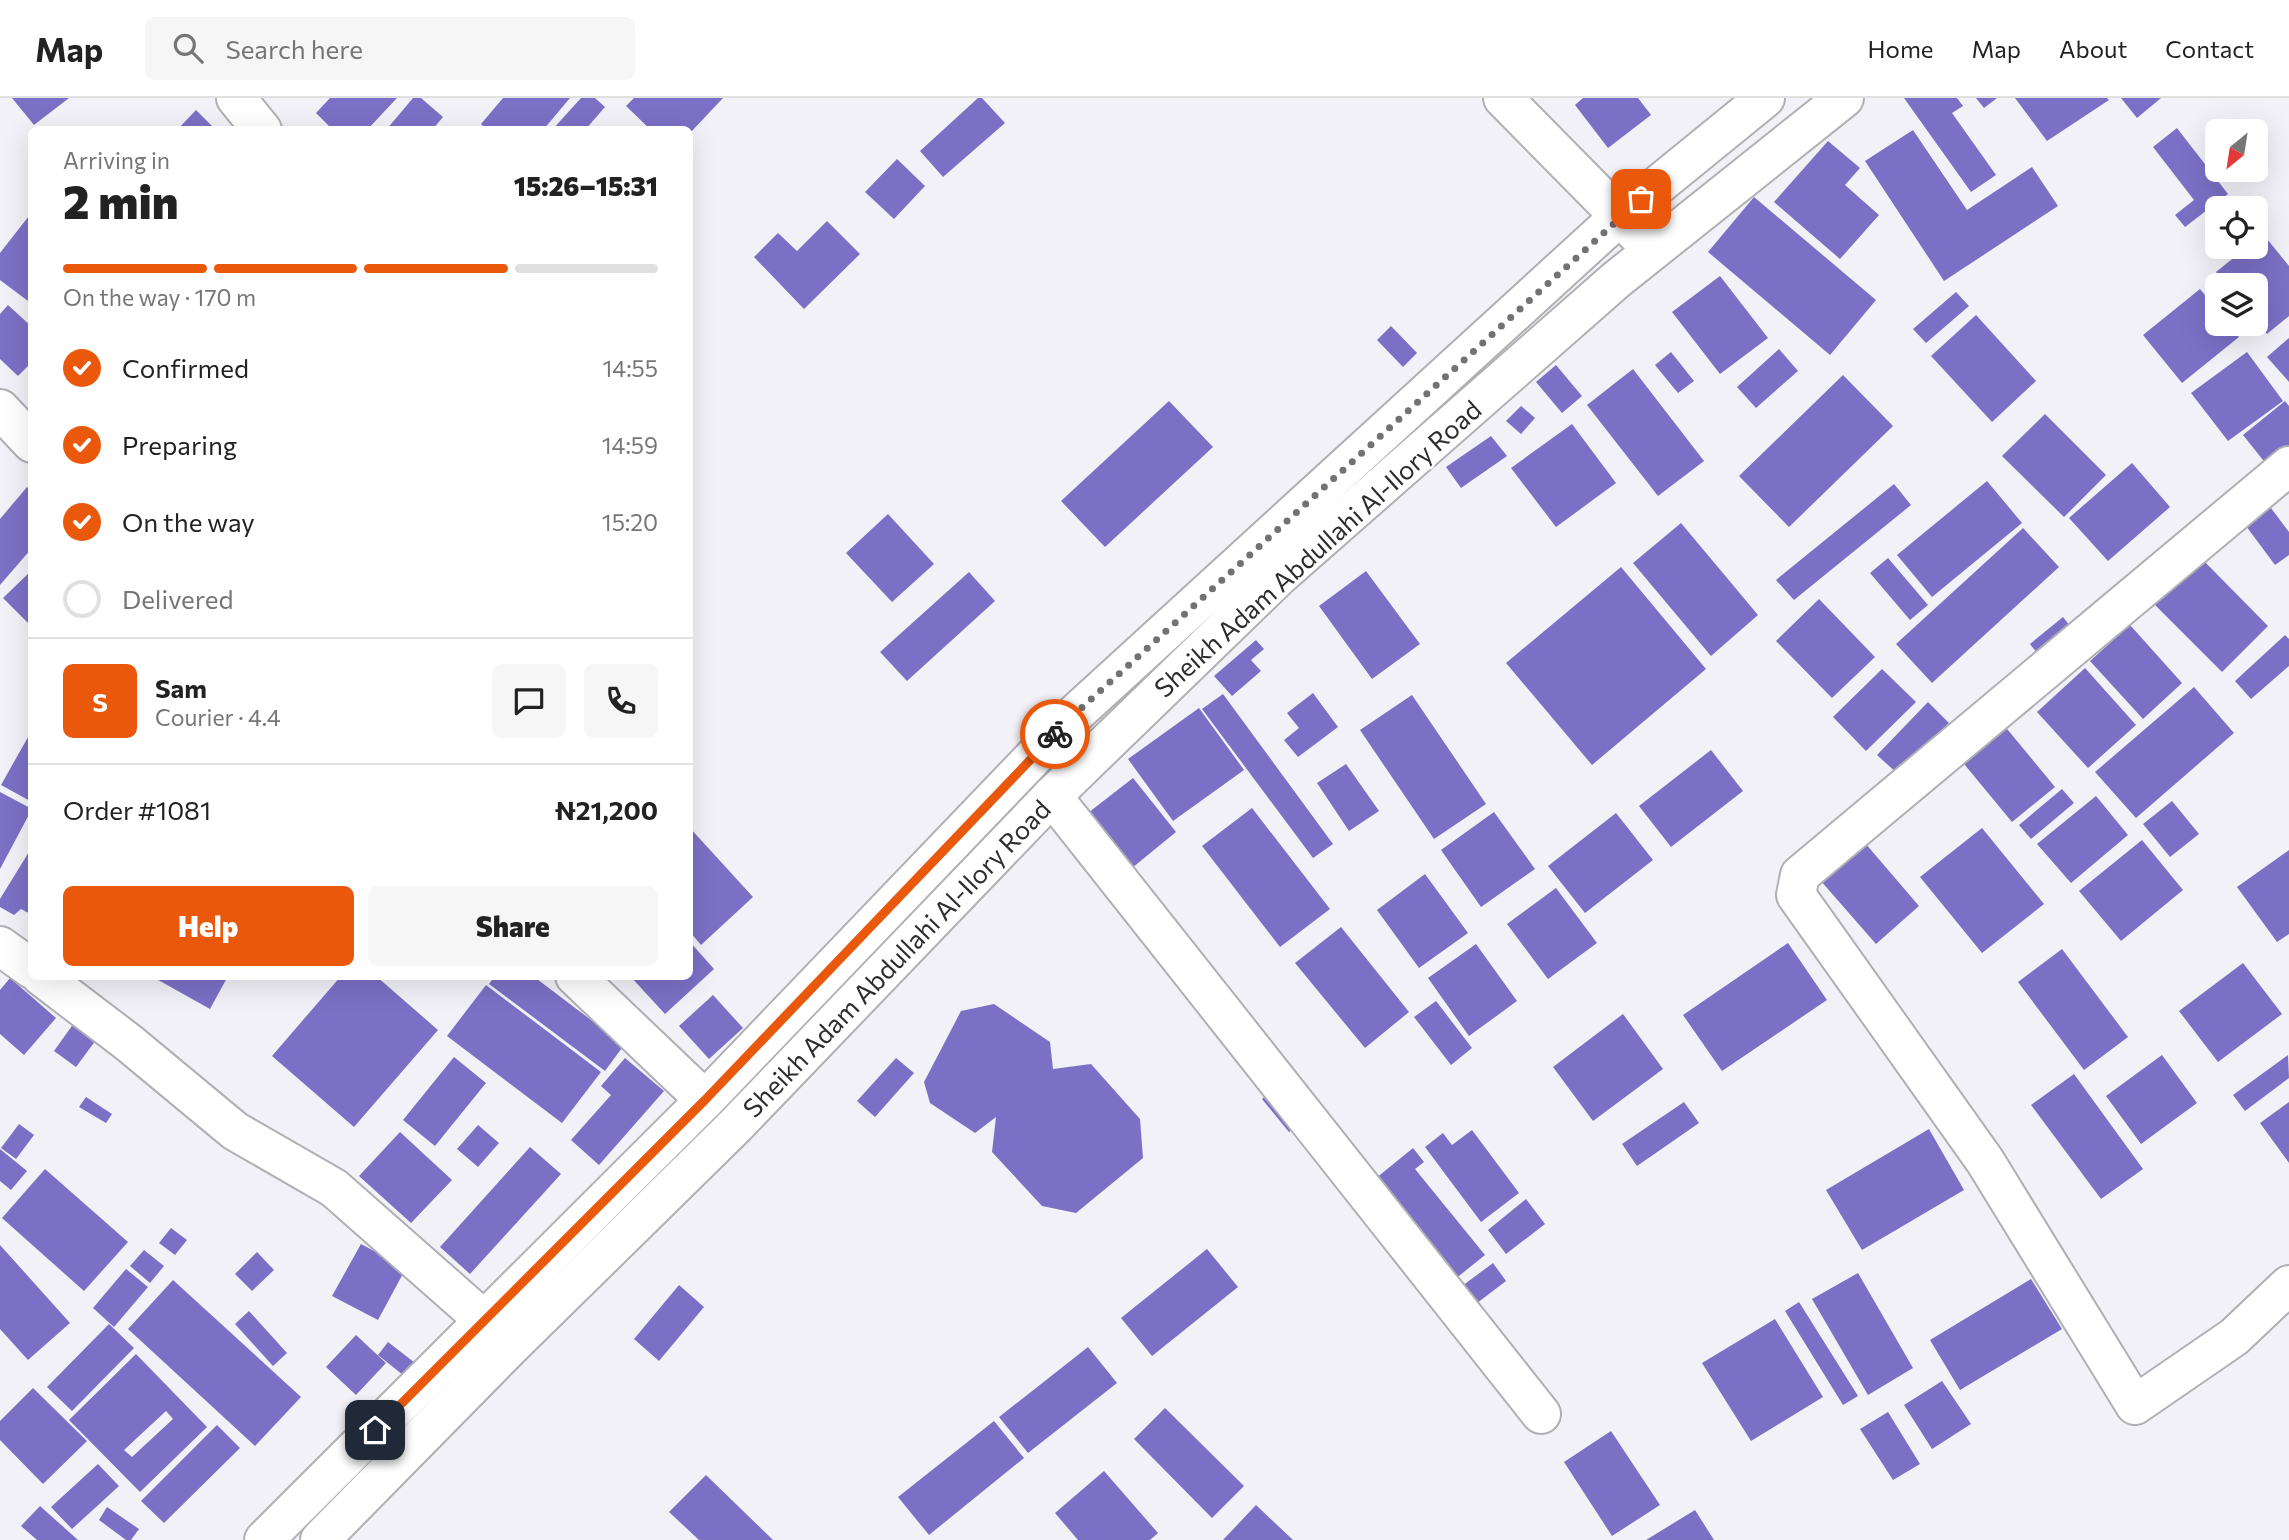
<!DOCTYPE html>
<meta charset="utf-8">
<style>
:root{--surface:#fff;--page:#f6f6f6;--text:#222;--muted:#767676;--line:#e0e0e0;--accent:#ea580c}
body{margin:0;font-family:Commissioner,sans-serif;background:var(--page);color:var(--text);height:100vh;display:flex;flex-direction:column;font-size:26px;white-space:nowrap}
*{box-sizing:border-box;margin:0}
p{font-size:23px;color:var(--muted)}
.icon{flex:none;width:38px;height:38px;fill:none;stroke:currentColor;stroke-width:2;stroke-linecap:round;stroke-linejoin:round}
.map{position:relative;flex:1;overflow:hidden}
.side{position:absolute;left:28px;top:28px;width:665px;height:854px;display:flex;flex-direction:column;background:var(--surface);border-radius:10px;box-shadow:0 7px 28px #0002}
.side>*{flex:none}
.needle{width:46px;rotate:210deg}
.buttons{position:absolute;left:2205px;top:21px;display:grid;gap:14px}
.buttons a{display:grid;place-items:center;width:63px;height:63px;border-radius:10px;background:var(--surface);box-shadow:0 7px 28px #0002;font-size:35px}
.pin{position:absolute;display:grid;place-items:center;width:60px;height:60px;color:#fff;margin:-30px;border-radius:14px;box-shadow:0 4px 10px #0006}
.courier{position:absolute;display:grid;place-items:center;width:70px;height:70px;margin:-35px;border:5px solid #ea580c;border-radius:50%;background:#fff;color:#222;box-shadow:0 2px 9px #0007}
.head em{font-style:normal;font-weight:800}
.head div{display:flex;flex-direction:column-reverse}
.head{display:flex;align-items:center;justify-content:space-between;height:119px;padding:0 35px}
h1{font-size:46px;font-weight:800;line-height:52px}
.bar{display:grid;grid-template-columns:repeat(4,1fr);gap:10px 7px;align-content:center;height:84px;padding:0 35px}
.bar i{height:9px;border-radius:5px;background:var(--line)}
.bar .current{background:var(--accent)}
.bar p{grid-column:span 4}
.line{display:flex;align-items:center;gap:18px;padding:0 35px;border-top:2px solid var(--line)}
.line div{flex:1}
.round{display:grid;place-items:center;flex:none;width:74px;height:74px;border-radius:10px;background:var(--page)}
ol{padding:0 35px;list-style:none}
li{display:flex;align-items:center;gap:21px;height:77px}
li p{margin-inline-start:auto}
li .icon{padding:7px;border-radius:50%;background:var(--accent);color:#fff;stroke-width:4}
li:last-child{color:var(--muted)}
li i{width:38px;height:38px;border:4px solid var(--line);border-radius:50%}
.button{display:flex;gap:14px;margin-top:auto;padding:14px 35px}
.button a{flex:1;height:80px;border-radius:10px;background:var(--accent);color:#fff;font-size:28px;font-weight:800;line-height:80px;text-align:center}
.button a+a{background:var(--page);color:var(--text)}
header{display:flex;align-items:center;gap:42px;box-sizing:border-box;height:98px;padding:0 35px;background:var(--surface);border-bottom:2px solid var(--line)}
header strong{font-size:33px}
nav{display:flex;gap:38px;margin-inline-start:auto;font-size:24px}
.search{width:490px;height:63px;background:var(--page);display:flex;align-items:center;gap:18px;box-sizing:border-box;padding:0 24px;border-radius:10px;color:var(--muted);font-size:26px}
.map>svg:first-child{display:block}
.building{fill:#7b70c5;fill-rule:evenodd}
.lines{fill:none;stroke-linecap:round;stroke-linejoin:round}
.minor-casing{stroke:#b0afb4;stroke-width:42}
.minor{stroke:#fff;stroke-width:38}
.done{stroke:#727275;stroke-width:7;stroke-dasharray:0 12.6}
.route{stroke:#ea580c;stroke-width:9}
.labels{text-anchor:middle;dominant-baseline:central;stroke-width:5;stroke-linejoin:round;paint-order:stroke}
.street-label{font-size:26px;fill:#2d2d2f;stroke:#fff}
</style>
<header>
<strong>Map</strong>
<div class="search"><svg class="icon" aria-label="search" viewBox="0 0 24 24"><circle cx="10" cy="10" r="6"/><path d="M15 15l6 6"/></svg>Search here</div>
<nav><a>Home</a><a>Map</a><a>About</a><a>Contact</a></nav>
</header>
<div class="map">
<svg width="2289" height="1442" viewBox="0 0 2289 1442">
<rect width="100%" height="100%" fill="#f2f1f7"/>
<g class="building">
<polygon points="12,0 69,0 34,27"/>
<polygon points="330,0 397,0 367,32 333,32 316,15"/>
<polygon points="413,0 421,0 443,19 432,32 386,32"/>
<polygon points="503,0 570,0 543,32 487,32 481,26"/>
<polygon points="581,0 595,0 605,9 585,32 552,32"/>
<polygon points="634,0 723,0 690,35 690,32 651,32 626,8"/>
<polygon points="978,0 982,0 1005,25 943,79 920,53"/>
<polygon points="1583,0 1638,0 1651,17 1608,50 1575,7"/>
<polygon points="1904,0 1957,0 1963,8 1952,15 1996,77 1971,94"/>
<polygon points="1976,0 1997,0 1984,10"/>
<polygon points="2015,0 2107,0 2109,2 2047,43"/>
<polygon points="2121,0 2161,0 2137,20"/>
<polygon points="196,12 216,32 177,32"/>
<polygon points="2177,30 2228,96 2185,129 2175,117 2194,102 2153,49"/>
<polygon points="1913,32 1967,112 2032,69 2058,108 1944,183 1865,63"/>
<polygon points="1828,43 1860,70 1845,87 1879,117 1840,161 1774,104"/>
<polygon points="897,61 925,88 894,121 865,94"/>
<polygon points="1754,99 1876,202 1830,257 1708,154"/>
<polygon points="32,114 32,206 0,182 0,155"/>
<polygon points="827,123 860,156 804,211 754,159 778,135 797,153"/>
<polygon points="2263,136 2289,168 2289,218 2267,236 2256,222 2256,187 2227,187 2216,174 2247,149 2256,149 2256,142"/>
<polygon points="1720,178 1768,240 1720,276 1672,214"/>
<polygon points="2200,191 2217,212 2217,226 2228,226 2239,239 2182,285 2143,237"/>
<polygon points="1956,194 1969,208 1926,245 1913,231"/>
<polygon points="8,207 32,229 32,264 18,278 0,261 0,216"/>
<polygon points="1976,217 2036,283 1992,324 1931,258"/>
<polygon points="1391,228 1417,255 1403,269 1377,242"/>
<polygon points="2289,240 2289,284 2267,259"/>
<polygon points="1779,251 1798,273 1756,310 1737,289"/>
<polygon points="1671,254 1694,283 1678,295 1655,267"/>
<polygon points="2247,254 2283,303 2228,343 2191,295"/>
<polygon points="1556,267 1582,298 1562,315 1536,284"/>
<polygon points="1633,271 1704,363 1658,398 1587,307"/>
<polygon points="1843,277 1893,328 1789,429 1739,378"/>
<polygon points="1169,303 1213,349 1105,449 1061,403"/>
<polygon points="2285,303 2289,308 2289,350 2267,367 2243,337"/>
<polygon points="1521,308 1535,320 1521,336 1506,323"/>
<polygon points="2045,316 2106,377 2064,419 2002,358"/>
<polygon points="1572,326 1616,385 1556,429 1511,370"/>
<polygon points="1491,338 1507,358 1461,390 1446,369"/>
<polygon points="2132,365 2170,409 2108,463 2069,420"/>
<polygon points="1987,383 2022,425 1932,499 1897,457"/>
<polygon points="1894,386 1911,407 1794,502 1776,482"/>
<polygon points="27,389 32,393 32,450 0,487 0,421"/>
<polygon points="2271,410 2289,434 2289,457 2275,467 2246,428"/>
<polygon points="888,416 934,466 892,504 846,455"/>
<polygon points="1681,425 1758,517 1711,558 1633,465"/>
<polygon points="2023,430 2059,469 1932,585 1896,546"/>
<polygon points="2197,456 2268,528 2222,574 2150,502"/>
<polygon points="1888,460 1928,507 1910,522 1870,475"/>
<polygon points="1621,469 1706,571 1592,667 1506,565"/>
<polygon points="32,472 32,529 3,500"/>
<polygon points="1366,473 1420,546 1372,581 1319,508"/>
<polygon points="969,474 995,503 907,583 880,554"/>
<polygon points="1819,501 1875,559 1832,600 1776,543"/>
<polygon points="2063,519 2073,532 2040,559 2030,546"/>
<polygon points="2130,527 2182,585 2143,621 2090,563"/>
<polygon points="2285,537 2289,541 2289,568 2251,601 2235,583"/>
<polygon points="1256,542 1264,551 1251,562 1261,573 1232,598 1214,578"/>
<polygon points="2085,570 2136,627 2088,670 2037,614"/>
<polygon points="1882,571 1916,604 1866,653 1833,619"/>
<polygon points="2194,589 2234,635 2136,720 2095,674"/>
<polygon points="1313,595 1338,629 1298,659 1284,642 1299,630 1287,615"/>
<polygon points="1223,596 1333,746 1313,760 1202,611"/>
<polygon points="1412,597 1486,706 1434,741 1360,632"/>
<polygon points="1928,604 1949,625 1899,677 1877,657"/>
<polygon points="1199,610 1244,672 1173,723 1128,661"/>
<polygon points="1998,620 2055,689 2012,724 1955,655"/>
<polygon points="32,632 32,704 1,687"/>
<polygon points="1711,652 1743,693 1671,749 1639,708"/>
<polygon points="1346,666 1379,713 1349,733 1317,685"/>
<polygon points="1133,680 1176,734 1132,770 1088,715"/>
<polygon points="2062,691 2074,705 2031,741 2019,727"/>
<polygon points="0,694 32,711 0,771"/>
<polygon points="2096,698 2128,737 2071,785 2037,746"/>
<polygon points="2172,703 2199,736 2170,759 2143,726"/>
<polygon points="1252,710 1330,811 1280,849 1202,748"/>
<polygon points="1494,714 1535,771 1481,809 1441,752"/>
<polygon points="1616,715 1653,762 1585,815 1548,768"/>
<polygon points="690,730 753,799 701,847 690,834"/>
<polygon points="1982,730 2044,806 1982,855 1920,779"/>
<polygon points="2142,742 2183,792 2121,843 2079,793"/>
<polygon points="1865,745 1919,808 1876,846 1820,782"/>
<polygon points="32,749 32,817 21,811 14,817 0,809 0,801"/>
<polygon points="2289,752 2289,836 2277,844 2237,789"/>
<polygon points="1425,776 1468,835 1419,870 1377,812"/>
<polygon points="1556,790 1597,845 1548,881 1507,826"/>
<polygon points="1341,829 1409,914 1365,950 1295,865"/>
<polygon points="690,844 714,871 665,916 630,878 690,878"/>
<polygon points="1788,845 1827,902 1722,973 1683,917"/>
<polygon points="1476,846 1517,903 1469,938 1428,880"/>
<polygon points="2062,851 2128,939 2084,972 2018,884"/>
<polygon points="2243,865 2282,916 2218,964 2179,913"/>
<polygon points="151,878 228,878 210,911"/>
<polygon points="341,878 376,878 438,932 354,1029 272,958"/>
<polygon points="495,878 533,878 624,947 605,973 489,886"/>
<polygon points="10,880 56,920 24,957 0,936 0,892"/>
<polygon points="486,887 601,974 562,1025 447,938"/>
<polygon points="713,897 743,930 709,961 679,928"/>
<polygon points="1436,903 1472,950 1451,967 1414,919"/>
<polygon points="994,906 1050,944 1053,971 1091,966 1140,1021 1143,1060 1076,1115 1042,1108 992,1054 996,1019 975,1035 930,1005 924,984 961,913"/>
<polygon points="1623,916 1663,971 1593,1023 1553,969"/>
<polygon points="74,925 96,942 76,969 54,953"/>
<polygon points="2162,957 2197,1005 2141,1046 2106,998"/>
<polygon points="2288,957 2289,980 2245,1013 2233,997"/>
<polygon points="454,959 486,985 435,1048 403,1022"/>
<polygon points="625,960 664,993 599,1067 571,1042 611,997 601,988"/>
<polygon points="896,960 914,975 875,1019 857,1003"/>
<polygon points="2074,976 2143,1071 2101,1101 2031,1007"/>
<polygon points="1270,994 1299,1027 1289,1034 1262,1001"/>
<polygon points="86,999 112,1016 106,1025 79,1009"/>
<polygon points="1684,1004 1699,1025 1637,1068 1622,1046"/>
<polygon points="2289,1004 2289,1065 2260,1025"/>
<polygon points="19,1026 34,1037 16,1061 1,1050"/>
<polygon points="478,1027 499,1045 478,1069 457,1051"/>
<polygon points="1929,1031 1964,1092 1862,1152 1826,1092"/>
<polygon points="1472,1032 1519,1095 1481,1124 1425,1049 1443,1035 1452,1047"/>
<polygon points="400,1034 452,1082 411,1125 359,1078"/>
<polygon points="530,1049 561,1076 470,1176 440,1149"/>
<polygon points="1413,1050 1424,1064 1415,1071 1485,1157 1444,1190 1364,1090"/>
<polygon points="0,1051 27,1073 11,1092 0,1083"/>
<polygon points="45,1071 128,1144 84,1193 2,1120"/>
<polygon points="1526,1101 1545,1126 1506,1156 1488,1132"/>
<polygon points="171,1130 187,1142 175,1157 159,1145"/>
<polygon points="361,1146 406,1170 378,1222 332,1198"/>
<polygon points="0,1147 70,1225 28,1262 0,1231"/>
<polygon points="1207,1151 1238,1189 1152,1258 1121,1220"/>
<polygon points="144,1152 164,1168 150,1185 130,1168"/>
<polygon points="257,1154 274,1172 252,1193 235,1176"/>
<polygon points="1493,1165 1506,1183 1464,1215 1450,1197"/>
<polygon points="126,1171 148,1189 114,1229 93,1210"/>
<polygon points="1858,1175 1913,1270 1868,1297 1812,1201"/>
<polygon points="2031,1181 2062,1231 1960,1292 1930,1242"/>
<polygon points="173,1182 301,1299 255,1348 128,1231"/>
<polygon points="679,1187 704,1209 659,1263 634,1241"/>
<polygon points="1799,1204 1858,1298 1843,1307 1785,1213"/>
<polygon points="249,1213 287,1255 273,1268 235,1226"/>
<polygon points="1775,1221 1823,1299 1751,1343 1702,1265"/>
<polygon points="109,1226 134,1250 72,1313 47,1289"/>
<polygon points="356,1237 386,1265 356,1297 326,1269"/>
<polygon points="388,1244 419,1268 408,1281 378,1257"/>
<polygon points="1088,1249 1117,1285 1028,1355 999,1319"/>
<path d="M136,1256L207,1329L140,1394L69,1322ZM166,1313L173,1321L132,1359L124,1352Z"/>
<polygon points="1942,1283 1971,1326 1932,1351 1904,1307"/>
<polygon points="33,1290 87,1343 43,1386 0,1342 0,1323"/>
<polygon points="1165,1310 1244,1388 1212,1420 1134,1341"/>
<polygon points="1888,1314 1920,1366 1893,1382 1860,1331"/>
<polygon points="994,1323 1024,1360 929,1437 898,1399"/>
<polygon points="217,1327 240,1350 164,1425 141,1403"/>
<polygon points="1611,1333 1660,1407 1612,1438 1564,1364"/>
<polygon points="98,1366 119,1388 72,1431 51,1409"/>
<polygon points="1104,1373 1158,1435 1150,1442 1078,1442 1055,1415"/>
<polygon points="706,1377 773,1442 699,1442 669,1414"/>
<polygon points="1256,1407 1293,1442 1223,1442"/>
<polygon points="40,1408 78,1442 37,1442 21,1428"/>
<polygon points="107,1409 139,1431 131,1442 126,1442 99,1422"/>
<polygon points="1695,1412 1714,1442 1646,1442"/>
</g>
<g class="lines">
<g class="minor-casing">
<g id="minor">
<polyline points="236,0 262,32"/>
<polyline points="1503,0 1637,136"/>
<polyline points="0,311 32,345"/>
<polyline points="2289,368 1800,777 1796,797 1985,1063 2135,1307 2234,1239 2289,1187"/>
<polyline points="1052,698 1541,1316"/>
<polyline points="0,848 32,871"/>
<polyline points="41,878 129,945 235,1033 334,1090 485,1223"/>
<polyline points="575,878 705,1002"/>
<polyline points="264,1442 705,1002 1076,615 1620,118 1765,0"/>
<polyline points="320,1442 510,1249 735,1028 1052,698 1278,479 1616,182 1844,0"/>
</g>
</g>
<use href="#minor" class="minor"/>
</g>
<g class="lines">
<polyline class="done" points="1055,636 1076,615 1641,101"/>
<polyline class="route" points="375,1332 705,1002 1055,636"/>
</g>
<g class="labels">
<g class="street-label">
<text transform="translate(1317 450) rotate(-42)">Sheikh Adam Abdullahi Al-Ilory Road</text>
<text transform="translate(896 860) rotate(-46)">Sheikh Adam Abdullahi Al-Ilory Road</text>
</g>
</g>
</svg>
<div class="buttons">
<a><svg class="needle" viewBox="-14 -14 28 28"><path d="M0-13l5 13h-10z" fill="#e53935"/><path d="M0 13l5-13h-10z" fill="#767676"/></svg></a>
<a><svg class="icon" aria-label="locate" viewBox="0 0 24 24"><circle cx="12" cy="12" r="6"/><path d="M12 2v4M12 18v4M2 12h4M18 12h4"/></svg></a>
<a><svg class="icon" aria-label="layers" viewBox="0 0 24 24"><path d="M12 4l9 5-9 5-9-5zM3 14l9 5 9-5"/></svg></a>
</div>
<div class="pin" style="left:1641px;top:101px;background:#ea580c"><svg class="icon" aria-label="bag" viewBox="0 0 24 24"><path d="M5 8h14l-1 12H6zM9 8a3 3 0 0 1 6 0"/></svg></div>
<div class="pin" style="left:375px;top:1332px;background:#1f2937"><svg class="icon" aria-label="home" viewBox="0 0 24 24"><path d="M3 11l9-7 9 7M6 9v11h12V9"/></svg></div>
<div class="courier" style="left:1055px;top:636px"><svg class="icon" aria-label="bike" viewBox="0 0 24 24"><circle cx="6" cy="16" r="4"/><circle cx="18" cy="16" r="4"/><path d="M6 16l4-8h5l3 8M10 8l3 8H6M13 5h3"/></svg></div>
<section class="side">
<div class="head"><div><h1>2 min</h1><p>Arriving in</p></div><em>15:26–15:31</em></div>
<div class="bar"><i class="current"></i><i class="current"></i><i class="current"></i><i></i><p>On the way · 170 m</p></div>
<ol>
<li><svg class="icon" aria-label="check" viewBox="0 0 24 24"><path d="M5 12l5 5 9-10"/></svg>Confirmed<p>14:55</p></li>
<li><svg class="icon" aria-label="check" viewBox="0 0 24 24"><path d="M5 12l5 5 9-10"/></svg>Preparing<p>14:59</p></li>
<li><svg class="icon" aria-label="check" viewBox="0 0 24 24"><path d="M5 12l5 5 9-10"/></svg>On the way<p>15:20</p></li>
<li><i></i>Delivered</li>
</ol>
<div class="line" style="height:126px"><b class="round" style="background:var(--accent);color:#fff">S</b><div><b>Sam</b><p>Courier · 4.4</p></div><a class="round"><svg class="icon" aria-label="chat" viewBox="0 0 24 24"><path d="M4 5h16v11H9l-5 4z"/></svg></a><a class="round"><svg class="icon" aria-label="phone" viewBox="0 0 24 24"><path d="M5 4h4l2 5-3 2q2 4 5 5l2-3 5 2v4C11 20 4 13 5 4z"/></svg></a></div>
<div class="line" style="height:91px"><div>Order #1081</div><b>₦21,200</b></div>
<div class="button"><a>Help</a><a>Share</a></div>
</section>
</div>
